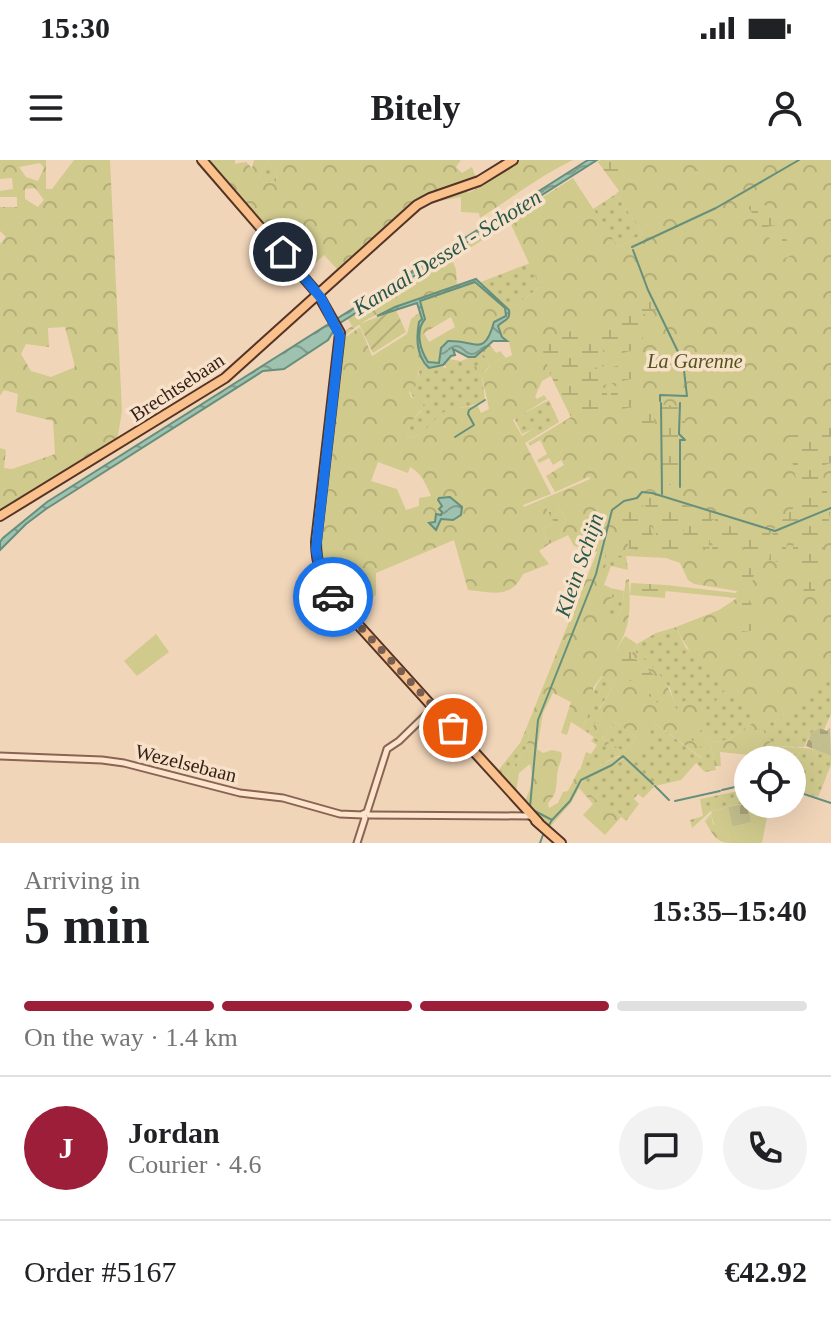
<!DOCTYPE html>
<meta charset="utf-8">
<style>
:root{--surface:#fff;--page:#f2f2f2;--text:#202124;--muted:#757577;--line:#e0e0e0;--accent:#9d1e39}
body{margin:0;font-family:"Times New Roman",serif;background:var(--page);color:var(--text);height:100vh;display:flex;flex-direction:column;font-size:30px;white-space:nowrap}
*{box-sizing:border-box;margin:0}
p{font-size:26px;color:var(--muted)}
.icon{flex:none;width:44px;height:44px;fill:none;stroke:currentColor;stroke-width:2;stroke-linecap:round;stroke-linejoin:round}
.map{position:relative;height:683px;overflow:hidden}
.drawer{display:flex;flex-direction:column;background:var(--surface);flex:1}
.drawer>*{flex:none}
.tools{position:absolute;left:734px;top:586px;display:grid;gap:16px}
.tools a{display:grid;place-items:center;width:72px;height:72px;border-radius:50%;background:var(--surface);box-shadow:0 8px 32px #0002;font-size:40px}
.pin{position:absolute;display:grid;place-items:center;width:68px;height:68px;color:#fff;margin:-34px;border:4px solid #fff;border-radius:50%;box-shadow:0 2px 8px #0007}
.courier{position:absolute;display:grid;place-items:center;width:80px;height:80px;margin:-40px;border:6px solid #1a73e8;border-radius:50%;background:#fff;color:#222;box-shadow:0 2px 10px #0007}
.overview em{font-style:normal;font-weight:700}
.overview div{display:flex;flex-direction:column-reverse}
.overview{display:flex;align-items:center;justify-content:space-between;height:136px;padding:0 24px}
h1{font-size:52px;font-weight:700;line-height:60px}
.bar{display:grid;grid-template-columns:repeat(4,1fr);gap:12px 8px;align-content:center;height:96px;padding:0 24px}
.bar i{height:10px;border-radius:6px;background:var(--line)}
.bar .active{background:var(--accent)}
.bar p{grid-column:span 4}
.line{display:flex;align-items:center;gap:20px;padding:0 24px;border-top:2px solid var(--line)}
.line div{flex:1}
.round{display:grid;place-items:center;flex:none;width:84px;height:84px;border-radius:42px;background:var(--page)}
.status{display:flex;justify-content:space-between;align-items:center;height:56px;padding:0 40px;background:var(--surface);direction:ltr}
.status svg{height:22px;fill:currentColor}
header{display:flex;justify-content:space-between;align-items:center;height:104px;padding:0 24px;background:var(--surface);font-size:36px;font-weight:700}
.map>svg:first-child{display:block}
.grass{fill:url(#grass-dots)}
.forest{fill:url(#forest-crowns);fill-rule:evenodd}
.wetland{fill:url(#wetland-marsh)}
.cemetery{fill:url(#cemetery-stones)}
.garden{fill:url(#garden-furrows)}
.pitch{fill:#d0ca8d}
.water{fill:url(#water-waves);stroke:#668f7c;stroke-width:2;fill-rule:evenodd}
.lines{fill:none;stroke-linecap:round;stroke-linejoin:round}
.stream{stroke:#668f7c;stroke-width:2}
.minor-casing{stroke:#896453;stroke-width:9}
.major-casing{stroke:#553428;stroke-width:12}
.minor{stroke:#fce4cd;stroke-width:5}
.major{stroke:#fac18c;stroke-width:8}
.done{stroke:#776051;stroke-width:8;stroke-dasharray:0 14.4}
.route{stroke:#1a73e8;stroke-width:10}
.labels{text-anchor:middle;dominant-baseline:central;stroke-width:7;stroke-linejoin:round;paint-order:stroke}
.park-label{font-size:20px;font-style:italic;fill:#52541e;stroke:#f8e1c9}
.street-label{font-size:20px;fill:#362119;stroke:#f8e1c9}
.water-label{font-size:22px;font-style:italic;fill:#27584a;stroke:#f8e1c9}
</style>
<div class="status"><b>15:30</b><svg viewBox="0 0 49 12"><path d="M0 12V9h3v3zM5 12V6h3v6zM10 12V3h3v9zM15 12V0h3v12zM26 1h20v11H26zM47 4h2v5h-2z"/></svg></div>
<header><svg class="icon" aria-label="menu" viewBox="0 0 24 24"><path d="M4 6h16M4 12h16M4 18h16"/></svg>Bitely<svg class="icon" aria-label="person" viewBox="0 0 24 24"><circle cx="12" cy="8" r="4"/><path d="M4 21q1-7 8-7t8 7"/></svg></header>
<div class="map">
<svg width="831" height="683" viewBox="0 0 831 683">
<defs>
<pattern id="grass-dots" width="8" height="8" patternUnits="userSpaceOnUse" patternTransform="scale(2)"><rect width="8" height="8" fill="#d0ca8d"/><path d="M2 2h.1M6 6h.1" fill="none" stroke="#b3ad79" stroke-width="1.8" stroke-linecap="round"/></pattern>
<pattern id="forest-crowns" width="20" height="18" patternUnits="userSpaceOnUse" patternTransform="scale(2)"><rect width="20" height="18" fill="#d0ca8d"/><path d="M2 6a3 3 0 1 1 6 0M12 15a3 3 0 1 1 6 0" fill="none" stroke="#b3ad79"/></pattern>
<pattern id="wetland-marsh" width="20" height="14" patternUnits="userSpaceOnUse" patternTransform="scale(2)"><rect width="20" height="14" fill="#d0ca8d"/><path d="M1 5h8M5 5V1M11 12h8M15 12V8" fill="none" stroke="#b3ad79"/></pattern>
<pattern id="cemetery-stones" width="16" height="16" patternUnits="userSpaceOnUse" patternTransform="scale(2)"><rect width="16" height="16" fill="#c3be8d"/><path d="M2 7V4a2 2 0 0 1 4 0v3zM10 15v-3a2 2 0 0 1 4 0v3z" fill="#a8a379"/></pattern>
<pattern id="garden-furrows" width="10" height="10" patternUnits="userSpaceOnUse" patternTransform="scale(2)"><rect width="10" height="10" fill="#d0ca8d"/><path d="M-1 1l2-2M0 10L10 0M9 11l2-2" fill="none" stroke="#b3ad79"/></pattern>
<pattern id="water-waves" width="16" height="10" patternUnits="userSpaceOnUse" patternTransform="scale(2)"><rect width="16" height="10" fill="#9ec1b0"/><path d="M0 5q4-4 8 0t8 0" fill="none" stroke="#829c8e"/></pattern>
</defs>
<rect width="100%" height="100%" fill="#f1d5b9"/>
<g class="grass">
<polygon points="268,1 277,11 276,22 264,23 259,16"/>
<polygon points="616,34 643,74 618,87 593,49"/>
<polygon points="510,58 511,62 452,99 450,96"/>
<polygon points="530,103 540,127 509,150 481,122"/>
<path d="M410,181L417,182L422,202L447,208L444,204L448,199L461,201L481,193L486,197L490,207L478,215L482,216L485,240C473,248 460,245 449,252C432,261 426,276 406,278L410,262L421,251L409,230C427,210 418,203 410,181Z"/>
<polygon points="549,240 559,262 538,275 533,269 522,274 515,260 517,257"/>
<polygon points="605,395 626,395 628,410 603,404"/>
<polygon points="611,428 624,431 621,452 616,457 605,454 612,435 609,433"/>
<polygon points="676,467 686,488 736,522 708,551 676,550 670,528 635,492 639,487 637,484 656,473"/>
<path d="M603,516L614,525L599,549L603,553L588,573L582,569C593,549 587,535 603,516Z"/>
<polygon points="828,516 831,516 831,554 824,570 819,568 811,573 804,587 772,586 761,568 784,555"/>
<polygon points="732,533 764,556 728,580 714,582 698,570"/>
<polygon points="652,561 701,598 706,592 690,579 694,574 711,586 716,610 705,612 696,603 681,620 655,626 643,638 638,634 634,639 639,644 626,661 614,650 610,655 580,625 585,618 626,598"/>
<polygon points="615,562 636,577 624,592 602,578"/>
<polygon points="526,569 530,570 526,589 504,620 497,612 520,583"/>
<polygon points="594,577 620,595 585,612 580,610 586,592 591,594 597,585 591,581"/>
<polygon points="800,592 822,592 831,596 831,605 818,637 792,629 792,600 793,596 798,597"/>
<polygon points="748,629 748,642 711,651 692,668 690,660 703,656 700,639"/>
</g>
<g class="forest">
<path d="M0,0H46V29H52L74,0H110L122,251L117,281L0,352V288L6,290L4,308L12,309L55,294L53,261L16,252L18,234L4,230L0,236V84L6,77L0,71V47H17V37H0V31L13,29L12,18L0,19ZM40,3L44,8L38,21L26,17L19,7ZM35,28L44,40L38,47L25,39V29ZM65,167L75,207L51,217L31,211L21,194L26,184L49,187L48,168Z"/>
<path d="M207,0H235V4L246,2L252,8L254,0H461L456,7L462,13L472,7L476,18L464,23L468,33L484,25L485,15L509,0H573C539,16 511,39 480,58L479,53L461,52V37L429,43L338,122L331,114L337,109L324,95L305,112ZM268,1L277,11L276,22L264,23L259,16Z"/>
<path d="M601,0H831V516L789,552L762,568L772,586C790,588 806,586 822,592H800L798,597L793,596V593L772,589L769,597L720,592L721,606H715L711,586L694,575L691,580L707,592L702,598L652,561L650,576L628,600L625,598L585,618L580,624L610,654L614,650L621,657L605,675L583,655L593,644L579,628L571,643L549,668L524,642C531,629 534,618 530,604L519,613L516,633L504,620L526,589L530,570L526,569L597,392L574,386L568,375L562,378L560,374L566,359L555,341L554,362L542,370L549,384L539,391L549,404L523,414C510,440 493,432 468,430L454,380L376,413V435L348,449C329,428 322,410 319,382L343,179L360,167L372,196L407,174L411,159L420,152L422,159L420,161L417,182H411L420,205L415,228L409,231L411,237L425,245L410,263L406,278C426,276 429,262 444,252C452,247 467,248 477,245L481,253L489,249L482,216L471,215V208L476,206L484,212L490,207L486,197L481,193L489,184L496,193L500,191L506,198L512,195L509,182L502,177L498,166L505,161L509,150L540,127L509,60L510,58L573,18L618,87L643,74L616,34L619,31L598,2ZM551,216L571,257L528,283L530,286L540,280L547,294L537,300L539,303L549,298L553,305L561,300L564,305L546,316L555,332L589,317L590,319L524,347L523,345L551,334L525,283L538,275L533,269L522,276L513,260L547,239L544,235L537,239L535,237L542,221ZM378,302L408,313L410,307C422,314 426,324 431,336L419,338V346L406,350L397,329L371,321ZM605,395L666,398L680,403L688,420L694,424L737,431L736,433L666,425L665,431L737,438L719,450L676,467C688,492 704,512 726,529L708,550L690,536L676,549C669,522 658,509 635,492L639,487L637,484L631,495L654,515L616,490C632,466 630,446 629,419L626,420L621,452L616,457L606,453L612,434L609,433L611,428L604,425L611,406L603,404ZM602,516L614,525L599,550L603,553L588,573L620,596L585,611L582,608L578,611L568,631L563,632L558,643L549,648L548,643C557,633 556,629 557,617C557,610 561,602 562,595L561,592L552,590L543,593L537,589L543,553L553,533L571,542L561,573L567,575L571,562L582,569L595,539L593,528ZM732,534L763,556L728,580L714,582L698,570ZM615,562L636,577L624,592L602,578Z"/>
<path d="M450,96L456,109L457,126C420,138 374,149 346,175L344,172L352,166L348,159Z"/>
<path d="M475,122L505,148L506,155L494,163C484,199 475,180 448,181L441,188L440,201L433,204L426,200L421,185L419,174L425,159L420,141ZM451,157L455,167L429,182L424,173Z"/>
<path d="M711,655L713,664L729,674L730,683C715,683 711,671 705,661Z"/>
</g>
<g class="wetland">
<polygon points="601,0 638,0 609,16 598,2"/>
<polygon points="713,0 731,0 683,26 680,21"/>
<polygon points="762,41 769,52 776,48 781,64 762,68 748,47"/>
<polygon points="782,67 792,95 783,99 764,70"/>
<polygon points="652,136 659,149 642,155 643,188 606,197 603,186 603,194 583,200 603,196 604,206 588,209 605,209 640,200 640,217 595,227 595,230 607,228 607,240 611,240 611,227 639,221 640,246 654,245 654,278 640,275 640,246 571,257 551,216 539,179 629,157 626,142"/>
<polygon points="662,245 685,246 685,280 680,280 679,284 680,327 662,323"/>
<path d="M831,251V303L821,306L831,349L814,436L803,434L806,409L790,405L797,366L790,369L783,403L769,400L773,374L770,373L766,399L757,401L751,428L746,430L741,427L746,366L742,395L712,389L715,359L712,360L709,389L683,384L684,349L681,348L679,394L656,391V374L643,340L641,341L654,378V390L629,389L619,345C626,338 636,340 642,332L773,370L801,340L787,279L808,265L815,283L813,274Z"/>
<polygon points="555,341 566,359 560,374 562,378 549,384 542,370 554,362 545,346"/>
<polygon points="631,423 666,425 665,438 630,435"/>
<polygon points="746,433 761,464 750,471 742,472 741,436"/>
<polygon points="625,476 637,484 631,495 654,515 668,551 608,503"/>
</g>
<g class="cemetery">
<polygon points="830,567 831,596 806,586 811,573 819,568 827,571"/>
<polygon points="747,643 752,662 732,667 728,647"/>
</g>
<polygon class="garden" points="396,150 406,172 373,193 359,164"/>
<g class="pitch">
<polygon points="156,474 169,492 137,516 124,501"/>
<polygon points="747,643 769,647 762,683 730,683 729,674 715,667 711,655 704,660 712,653 711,651 728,647 733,667 751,662"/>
</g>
<g class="water">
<polygon points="588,0 597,0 337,165 328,180 284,209 263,211 46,349 26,364 0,390 0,382 3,378 47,342"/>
<path d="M476,119L509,150C511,161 503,160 498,166L502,177L507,181H493L475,197H468L453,189L455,195L451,196L443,205L429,208C416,196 416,178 419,162L422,159L417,143L377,156L395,147ZM475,122L505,148L506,156L494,162C484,198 476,180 448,181L441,188L439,203L428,202C420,190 415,171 425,159L420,141Z"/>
<polygon points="450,337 462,347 461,355 453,360 441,359 436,370 429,363 435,362 436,354 441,355 442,352 439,349 442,346 438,340 439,338"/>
</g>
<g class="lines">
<g class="stream">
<polyline points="632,87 716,48 799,0"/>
<polyline points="633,90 648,130 683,202 687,236 660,235 660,241"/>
<polyline points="661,243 662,334"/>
<polyline points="455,277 474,265 468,254 469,250 485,240"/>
<polyline points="680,327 680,280 685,280 679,274 680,243"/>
<polyline points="655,626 656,627"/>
<polyline points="657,628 669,640"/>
<polyline points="722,630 748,624"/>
<polyline points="792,630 831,643"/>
<polyline points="675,641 720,631"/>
<polyline points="530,647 538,560 596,414 612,350 624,341 637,338 642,332 652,333 775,371 831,348"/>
<polyline points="531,649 552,660 549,665"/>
<polyline points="552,660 570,641 581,620 612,605 623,596 653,624"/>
<polyline points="540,683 544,672"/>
</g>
<g class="minor-casing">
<g id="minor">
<polyline points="0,596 102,600 124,603 240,633 283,638 340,654 363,655"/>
<polyline points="369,655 530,656"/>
<polyline points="357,683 365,658 363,654 367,652 387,589 399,581 434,547"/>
</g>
</g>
<g class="major-casing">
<g id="major">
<path d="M202,0L318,134L340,173L316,382C316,402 322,421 334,438L459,576"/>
<polyline points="0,356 225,218 417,45 430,38 479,21 513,0"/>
<polyline points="458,574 538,662"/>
<polyline points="536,661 561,683"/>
</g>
</g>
<use href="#minor" class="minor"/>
<use href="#major" class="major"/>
</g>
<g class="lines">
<polyline class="done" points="333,437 453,568"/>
<polyline class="route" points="283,92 321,138 340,176 316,389 321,415 333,437"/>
</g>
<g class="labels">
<g class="park-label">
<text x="695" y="201">La Garenne</text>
</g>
<g class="street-label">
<text transform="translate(177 227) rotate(-33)">Brechtsebaan</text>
<text transform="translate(186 603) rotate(14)">Wezelsebaan</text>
</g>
<g class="water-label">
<text transform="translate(447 92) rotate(-32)">Kanaal Dessel - Schoten</text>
<text transform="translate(579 405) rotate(-71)">Klein Schijn</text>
</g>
</g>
</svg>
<div class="tools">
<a><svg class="icon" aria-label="locate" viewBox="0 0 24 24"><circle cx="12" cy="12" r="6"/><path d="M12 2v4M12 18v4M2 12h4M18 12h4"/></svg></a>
</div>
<div class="pin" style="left:453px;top:568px;background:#ea580c"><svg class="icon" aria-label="bag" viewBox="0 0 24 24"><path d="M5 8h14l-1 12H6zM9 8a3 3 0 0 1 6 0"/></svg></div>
<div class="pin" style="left:283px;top:92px;background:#1f2937"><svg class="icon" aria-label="home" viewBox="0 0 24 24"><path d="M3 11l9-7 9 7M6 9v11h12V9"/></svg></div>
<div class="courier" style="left:333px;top:437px"><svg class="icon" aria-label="car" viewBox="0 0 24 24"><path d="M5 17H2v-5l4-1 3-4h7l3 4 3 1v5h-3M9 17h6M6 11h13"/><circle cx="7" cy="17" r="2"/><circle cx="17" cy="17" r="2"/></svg></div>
</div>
<section class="drawer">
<div class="overview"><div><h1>5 min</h1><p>Arriving in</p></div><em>15:35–15:40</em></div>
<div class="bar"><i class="active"></i><i class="active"></i><i class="active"></i><i></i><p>On the way · 1.4 km</p></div>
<div class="line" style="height:144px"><b class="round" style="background:var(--accent);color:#fff">J</b><div><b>Jordan</b><p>Courier · 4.6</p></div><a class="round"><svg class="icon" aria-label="chat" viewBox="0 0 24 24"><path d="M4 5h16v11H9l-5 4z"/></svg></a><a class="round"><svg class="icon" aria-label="phone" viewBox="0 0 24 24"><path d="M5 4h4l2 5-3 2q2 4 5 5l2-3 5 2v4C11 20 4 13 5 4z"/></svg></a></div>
<div class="line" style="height:104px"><div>Order #5167</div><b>€42.92</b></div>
</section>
